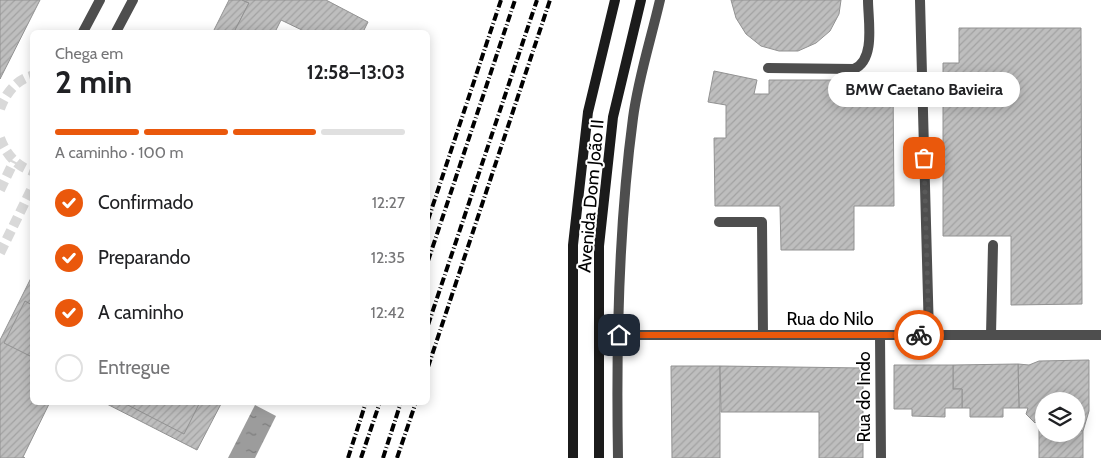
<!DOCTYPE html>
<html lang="pt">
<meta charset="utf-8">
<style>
:root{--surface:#fff;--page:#f6f6f6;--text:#202124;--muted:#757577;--line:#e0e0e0;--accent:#ea580c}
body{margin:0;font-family:Cabin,sans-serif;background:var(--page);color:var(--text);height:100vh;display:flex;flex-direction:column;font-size:19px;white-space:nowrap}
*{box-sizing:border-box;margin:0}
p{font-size:16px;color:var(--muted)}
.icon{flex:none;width:28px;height:28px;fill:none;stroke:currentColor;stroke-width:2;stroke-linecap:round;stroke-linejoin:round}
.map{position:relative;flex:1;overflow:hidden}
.details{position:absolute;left:30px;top:30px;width:400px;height:375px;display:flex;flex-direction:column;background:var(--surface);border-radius:8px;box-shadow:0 2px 12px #0003}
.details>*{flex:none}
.buttons{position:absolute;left:1035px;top:392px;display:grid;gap:10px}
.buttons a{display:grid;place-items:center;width:50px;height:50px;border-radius:50%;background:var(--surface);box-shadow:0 2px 12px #0003;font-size:25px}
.pin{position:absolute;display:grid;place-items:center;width:42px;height:42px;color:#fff;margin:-21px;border-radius:10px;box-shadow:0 2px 8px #0006}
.courier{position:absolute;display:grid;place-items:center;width:50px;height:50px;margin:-25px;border:4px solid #ea580c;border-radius:50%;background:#fff;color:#222;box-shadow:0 1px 6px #0007}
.bubble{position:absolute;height:35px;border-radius:18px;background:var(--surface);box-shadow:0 2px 12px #0003;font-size:16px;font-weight:700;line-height:35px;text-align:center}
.overview em{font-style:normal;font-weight:700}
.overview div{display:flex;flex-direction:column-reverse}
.overview{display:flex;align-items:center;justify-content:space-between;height:85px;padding:0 25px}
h1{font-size:32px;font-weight:700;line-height:38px}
.bar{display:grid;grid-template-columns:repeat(4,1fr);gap:8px 5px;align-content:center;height:60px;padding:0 25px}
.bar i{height:6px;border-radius:4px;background:var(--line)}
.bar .selected{background:var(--accent)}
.bar p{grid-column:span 4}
ol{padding:0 25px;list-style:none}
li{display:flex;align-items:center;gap:15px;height:55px}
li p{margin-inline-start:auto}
li .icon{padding:5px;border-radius:50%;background:var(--accent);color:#fff;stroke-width:4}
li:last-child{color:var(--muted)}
li i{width:28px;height:28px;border:2px solid var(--line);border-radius:50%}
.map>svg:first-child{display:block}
.water{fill:url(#water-ripples)}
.building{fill:url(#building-hatch);stroke:#929292}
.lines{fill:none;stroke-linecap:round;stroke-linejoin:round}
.street-tunnel{stroke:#d9d9d9;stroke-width:10;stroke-dasharray:10 5;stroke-linecap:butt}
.lane{stroke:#4e4e4e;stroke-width:10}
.street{stroke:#4e4e4e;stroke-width:10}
.secondary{stroke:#1b1b1b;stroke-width:10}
.rail{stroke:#000;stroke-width:4;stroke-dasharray:8 2.5 1 2.5;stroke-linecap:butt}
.done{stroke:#595959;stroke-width:5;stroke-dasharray:0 9}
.route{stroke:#ea580c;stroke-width:6}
.labels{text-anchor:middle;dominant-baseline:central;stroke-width:4;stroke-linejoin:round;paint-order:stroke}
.street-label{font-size:18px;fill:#000;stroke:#fff}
</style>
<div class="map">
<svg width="1101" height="458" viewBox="0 0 1101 458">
<defs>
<pattern id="water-ripples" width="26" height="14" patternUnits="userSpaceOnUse" patternTransform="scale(1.25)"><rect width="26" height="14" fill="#9c9c9c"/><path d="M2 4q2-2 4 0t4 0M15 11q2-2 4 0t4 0" fill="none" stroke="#7d7d7d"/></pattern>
<pattern id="building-hatch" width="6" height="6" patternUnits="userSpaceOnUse" patternTransform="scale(1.25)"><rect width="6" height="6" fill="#bebebe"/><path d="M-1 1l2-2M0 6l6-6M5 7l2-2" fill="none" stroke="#a2a2a2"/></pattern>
</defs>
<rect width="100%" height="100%" fill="#fff"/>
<polygon class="water" points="255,405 276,416 255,458 228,458"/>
<g class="building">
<polygon points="0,0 40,0 0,79"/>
<polygon points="229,0 242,0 249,3 234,32 213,32"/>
<polygon points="242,0 326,0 368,22 363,32 306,32 281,20 275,32 234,32 249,3"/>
<polygon points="731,0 841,0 839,14 830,31 816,43 798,51 779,51 761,46 746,34 736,18"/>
<polygon points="959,28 1081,28 1082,304 1011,305 1011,236 943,236 943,63 959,63"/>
<polygon points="714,71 757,80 754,94 769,94 769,80 893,80 894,206 854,206 854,250 781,250 780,206 715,206 714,138 726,138 726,105 708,102"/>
<polygon points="32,276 32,402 50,402 23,457 25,458 0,458 0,340"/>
<polygon points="25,301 32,305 32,357 4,343"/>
<polygon points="1089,360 1089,411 1083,431 1076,431 1076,401 1044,401 1044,431 1039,431 1039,419 1035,423 1026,414 1028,408 1019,408 1018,364 1029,365 1039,361"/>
<polygon points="1018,364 1019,408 1003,408 1003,417 970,417 970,408 962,408 962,389 953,389 953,365"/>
<polygon points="894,365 953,365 953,389 962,389 962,408 945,408 945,417 912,416 912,409 894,409"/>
<polygon points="671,366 720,366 720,458 672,458"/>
<polygon points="720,366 863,368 863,458 819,458 819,412 721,412"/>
<polygon points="103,402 222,402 197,450"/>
<polygon points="122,402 200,402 184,434"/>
<polygon points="1039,431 1044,431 1044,434 1076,434 1076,431 1083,431 1083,458 1039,458"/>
</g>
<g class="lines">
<g class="street-tunnel">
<path d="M0,109C5,94 17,79 32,76"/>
<path d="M0,138C6,154 16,166 32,171"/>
<polyline points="0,190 14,161"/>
<polyline points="0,253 32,188"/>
</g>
<g class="lane">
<path d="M768,68L854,69C876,60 868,20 868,0"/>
<polyline points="719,222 762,222 763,335"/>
<polyline points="991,335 993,245"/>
</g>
<g class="street">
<polyline points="920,0 929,335"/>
<polyline points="83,32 100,0"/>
<polyline points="116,32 133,0"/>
<polyline points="619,335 1101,335"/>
<polyline points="880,335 881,458"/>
<path d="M618,458C616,345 618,230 633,118C638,79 651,39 660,0"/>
</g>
<g class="secondary">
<polyline points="573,458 573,245 588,112 615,0"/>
<polyline points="599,458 599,246 613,117 641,0"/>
</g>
<g class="rail">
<polyline points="428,220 501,0"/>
<polyline points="428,261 515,0"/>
<polyline points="428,325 537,0"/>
<polyline points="428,367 550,0"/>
<polyline points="348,458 366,402"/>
<polyline points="361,458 380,402"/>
<polyline points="383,458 401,402"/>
<polyline points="397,458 416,402"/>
</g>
</g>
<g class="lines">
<polyline class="done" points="919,335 929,335 924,158"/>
<polyline class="route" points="619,335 919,335"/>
</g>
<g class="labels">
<g class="street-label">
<text transform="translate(591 196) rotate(-85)">Avenida Dom João II</text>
<text x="830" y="319">Rua do Nilo</text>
<text transform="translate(864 397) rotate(-90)">Rua do Indo</text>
</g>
</g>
</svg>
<div class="buttons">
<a><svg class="icon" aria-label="layers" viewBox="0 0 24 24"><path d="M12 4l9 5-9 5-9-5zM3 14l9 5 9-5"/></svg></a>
</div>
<div class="pin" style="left:924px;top:158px;background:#ea580c"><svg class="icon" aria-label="bag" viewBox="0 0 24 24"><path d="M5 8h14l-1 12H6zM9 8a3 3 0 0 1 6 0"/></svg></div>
<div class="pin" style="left:619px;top:335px;background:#1f2937"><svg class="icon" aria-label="home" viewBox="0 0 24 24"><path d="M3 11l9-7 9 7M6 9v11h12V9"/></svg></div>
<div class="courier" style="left:919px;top:335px"><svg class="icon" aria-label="bike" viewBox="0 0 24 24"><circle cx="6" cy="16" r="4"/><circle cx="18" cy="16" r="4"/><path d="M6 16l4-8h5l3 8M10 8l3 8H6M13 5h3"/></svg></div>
<div class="bubble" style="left:828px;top:72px;width:192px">BMW Caetano Bavieira</div>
<section class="details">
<div class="overview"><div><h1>2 min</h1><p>Chega em</p></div><em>12:58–13:03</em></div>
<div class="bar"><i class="selected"></i><i class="selected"></i><i class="selected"></i><i></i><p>A caminho · 100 m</p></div>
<ol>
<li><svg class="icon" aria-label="check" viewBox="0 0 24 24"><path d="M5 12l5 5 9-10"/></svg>Confirmado<p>12:27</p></li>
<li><svg class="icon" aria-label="check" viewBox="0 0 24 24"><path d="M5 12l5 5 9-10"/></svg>Preparando<p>12:35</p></li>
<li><svg class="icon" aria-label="check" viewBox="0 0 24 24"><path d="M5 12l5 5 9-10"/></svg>A caminho<p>12:42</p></li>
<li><i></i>Entregue</li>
</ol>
</section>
</div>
